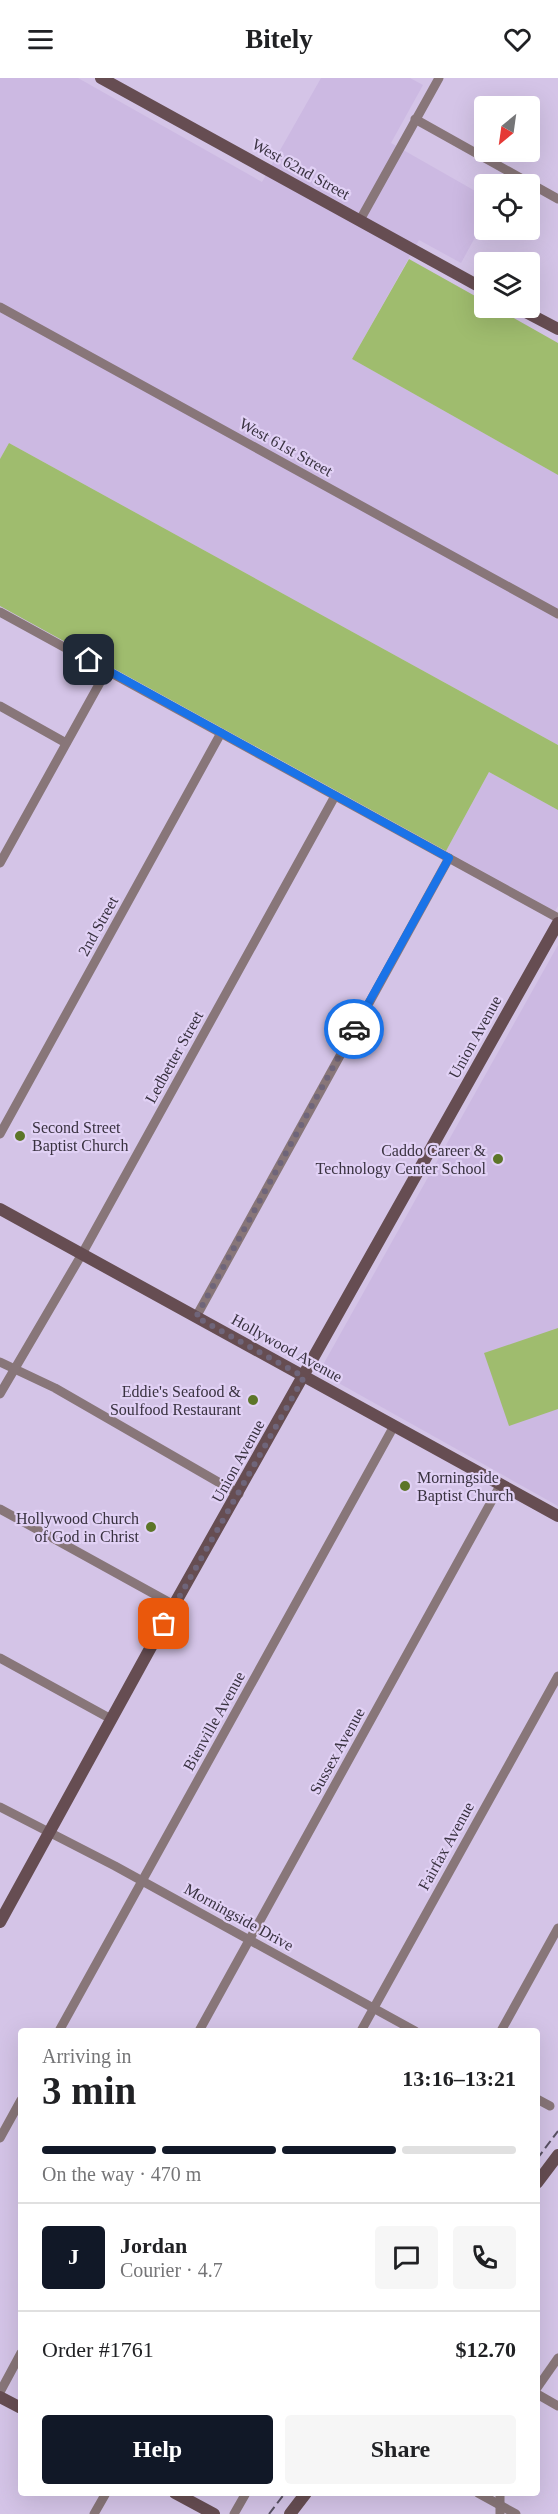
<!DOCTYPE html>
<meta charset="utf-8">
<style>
:root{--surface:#fff;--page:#f6f6f6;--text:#202124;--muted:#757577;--line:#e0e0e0;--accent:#111827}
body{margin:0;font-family:"Times New Roman",serif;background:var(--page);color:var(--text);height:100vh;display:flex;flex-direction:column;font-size:22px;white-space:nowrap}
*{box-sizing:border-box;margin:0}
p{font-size:20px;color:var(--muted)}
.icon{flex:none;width:33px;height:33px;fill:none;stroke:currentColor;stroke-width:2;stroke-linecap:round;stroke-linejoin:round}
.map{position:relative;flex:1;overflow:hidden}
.drawer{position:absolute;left:18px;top:1950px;width:522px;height:468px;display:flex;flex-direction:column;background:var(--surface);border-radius:6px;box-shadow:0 6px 24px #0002}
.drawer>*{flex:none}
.needle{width:39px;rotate:209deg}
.controls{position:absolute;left:474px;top:18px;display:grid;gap:12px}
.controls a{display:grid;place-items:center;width:66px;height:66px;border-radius:6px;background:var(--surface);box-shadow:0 6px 24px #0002;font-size:30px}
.pin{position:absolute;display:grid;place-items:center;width:51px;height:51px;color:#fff;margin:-26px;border-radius:12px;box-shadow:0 3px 9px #0006}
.courier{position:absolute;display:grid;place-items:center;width:60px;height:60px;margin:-30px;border:4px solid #1a73e8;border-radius:50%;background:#fff;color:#222;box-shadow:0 2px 8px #0007}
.overview em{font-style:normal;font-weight:800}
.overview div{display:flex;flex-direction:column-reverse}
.overview{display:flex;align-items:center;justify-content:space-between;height:102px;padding:0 24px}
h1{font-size:39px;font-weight:800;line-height:45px}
.bar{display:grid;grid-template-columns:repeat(4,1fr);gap:9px 6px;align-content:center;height:72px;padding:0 24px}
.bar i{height:8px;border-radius:4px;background:var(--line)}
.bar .current{background:var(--accent)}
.bar p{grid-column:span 4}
.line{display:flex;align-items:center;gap:15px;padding:0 24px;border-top:2px solid var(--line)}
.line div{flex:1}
.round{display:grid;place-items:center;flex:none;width:63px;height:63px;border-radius:6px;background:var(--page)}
.cta{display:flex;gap:12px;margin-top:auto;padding:12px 24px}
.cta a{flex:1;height:69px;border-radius:6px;background:var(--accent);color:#fff;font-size:24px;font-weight:800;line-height:69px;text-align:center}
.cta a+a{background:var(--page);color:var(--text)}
header{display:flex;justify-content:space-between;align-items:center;height:78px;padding:0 24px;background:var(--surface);font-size:27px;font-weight:800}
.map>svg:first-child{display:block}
.built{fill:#ccb9e2}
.green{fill:#9fbc6e}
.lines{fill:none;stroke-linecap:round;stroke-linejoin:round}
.street{stroke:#887679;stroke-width:9}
.secondary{stroke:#664d52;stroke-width:12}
.rail{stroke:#595163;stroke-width:2;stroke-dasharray:9 4.5;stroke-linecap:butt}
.done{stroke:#6f657a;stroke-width:6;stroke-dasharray:0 10.8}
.route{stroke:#1a73e8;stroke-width:8}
.poi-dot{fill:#5c7528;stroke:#e1d1f5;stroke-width:2}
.labels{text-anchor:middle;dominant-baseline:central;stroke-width:4.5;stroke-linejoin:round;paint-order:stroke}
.street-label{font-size:16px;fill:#393240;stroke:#e1d1f5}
.poi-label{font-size:16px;fill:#393240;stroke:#e1d1f5;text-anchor:end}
</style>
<header><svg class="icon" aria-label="menu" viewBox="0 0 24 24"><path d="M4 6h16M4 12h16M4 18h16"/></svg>Bitely<svg class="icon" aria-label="heart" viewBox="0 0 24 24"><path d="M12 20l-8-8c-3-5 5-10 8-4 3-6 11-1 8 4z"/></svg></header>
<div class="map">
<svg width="558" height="2436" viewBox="0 0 558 2436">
<rect width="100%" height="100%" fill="#d4c4e7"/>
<g class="built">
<polygon points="0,0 78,0 262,104 321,0 410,0 423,7 391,65 484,118 484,143 461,185 419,162 352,281 558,397 558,667 9,365 0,381"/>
<polygon points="489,694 558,732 558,828 555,833 446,773"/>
<polygon points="558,867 558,1428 319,1294"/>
</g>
<g class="green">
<polygon points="409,181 484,223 484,230 496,230 558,265 558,397 352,281"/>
<polygon points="9,365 558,667 558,732 489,694 446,773 0,528 0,381"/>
<polygon points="558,1250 558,1331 509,1348 484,1275"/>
</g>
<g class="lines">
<g class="street">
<polyline points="415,41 558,121"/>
<polyline points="360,142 439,0"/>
<polyline points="0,229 558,536"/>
<polyline points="0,534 558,840"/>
<polyline points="0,628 66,665"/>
<polyline points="0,785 107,592"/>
<polyline points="0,1056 221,655"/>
<polyline points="196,1239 449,780"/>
<polyline points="0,1284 55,1310 239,1416"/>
<polyline points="0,1316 82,1176 335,718"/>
<polyline points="0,1431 174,1527"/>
<polyline points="0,1580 111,1641"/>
<polyline points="0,1729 115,1788 415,1953"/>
<polyline points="59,1953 394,1348"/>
<polyline points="199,1953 501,1406"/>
<polyline points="361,1953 558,1598"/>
<polyline points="501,1953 558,1850"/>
<polyline points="537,2021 550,2028"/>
<polyline points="0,2060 21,2022"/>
<polyline points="537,2310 558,2280"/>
<polyline points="0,2314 21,2275"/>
<polyline points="537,2316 558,2328"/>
<polyline points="478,2415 516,2436"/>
<polyline points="94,2436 106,2415"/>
<polyline points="234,2436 246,2415"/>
<polyline points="500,2436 500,2415"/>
</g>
<g class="secondary">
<polyline points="101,0 484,211"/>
<polyline points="518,230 558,251"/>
<polyline points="0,1131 558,1438"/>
<polyline points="0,1844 174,1527 558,845"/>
<polyline points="537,2105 558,2077"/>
<polyline points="0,2319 21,2330"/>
<polyline points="175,2415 214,2436"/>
<polyline points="290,2436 306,2415"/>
</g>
<g class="rail">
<polyline points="537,2081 558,2053"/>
<polyline points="269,2436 285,2415"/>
</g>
</g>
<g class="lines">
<polyline class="done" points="164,1546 304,1299 196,1239 354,951"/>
<polyline class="route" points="89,582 449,780 354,951"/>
</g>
<g class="poi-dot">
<circle cx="20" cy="1058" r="6"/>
<circle cx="498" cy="1081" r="6"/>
<circle cx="253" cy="1322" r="6"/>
<circle cx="405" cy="1408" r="6"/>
<circle cx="151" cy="1449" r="6"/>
</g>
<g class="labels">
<g class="street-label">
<text transform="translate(301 91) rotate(29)">West 62nd Street</text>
<text transform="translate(286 369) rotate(29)">West 61st Street</text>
<text transform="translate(98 848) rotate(-61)">2nd Street</text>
<text transform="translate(475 959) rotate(-61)">Union Avenue</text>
<text transform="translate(174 979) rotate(-61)">Ledbetter Street</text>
<text transform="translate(287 1270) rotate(29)">Hollywood Avenue</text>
<text transform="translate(238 1383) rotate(-61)">Union Avenue</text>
<text transform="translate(214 1643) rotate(-61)">Bienville Avenue</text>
<text transform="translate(337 1673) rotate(-61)">Sussex Avenue</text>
<text transform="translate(446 1768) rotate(-61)">Fairfax Avenue</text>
<text transform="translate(239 1839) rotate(29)">Morningside Drive</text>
</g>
<g class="poi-label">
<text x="32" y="1049" text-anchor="start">Second Street<tspan x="32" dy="18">Baptist Church</tspan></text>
<text x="486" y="1072">Caddo Career &amp;<tspan x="486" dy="18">Technology Center School</tspan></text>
<text x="241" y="1313">Eddie's Seafood &amp;<tspan x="241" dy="18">Soulfood Restaurant</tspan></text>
<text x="417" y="1399" text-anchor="start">Morningside<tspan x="417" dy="18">Baptist Church</tspan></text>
<text x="139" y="1440">Hollywood Church<tspan x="139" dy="18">of God in Christ</tspan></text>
</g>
</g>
</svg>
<div class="controls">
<a><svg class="needle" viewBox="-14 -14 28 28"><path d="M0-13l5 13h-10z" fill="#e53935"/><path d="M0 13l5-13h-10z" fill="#757577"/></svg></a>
<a><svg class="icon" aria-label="locate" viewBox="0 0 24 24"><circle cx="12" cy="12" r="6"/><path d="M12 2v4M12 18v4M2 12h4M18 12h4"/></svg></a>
<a><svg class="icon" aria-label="layers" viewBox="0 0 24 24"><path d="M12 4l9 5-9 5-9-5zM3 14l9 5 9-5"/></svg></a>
</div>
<div class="pin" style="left:164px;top:1546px;background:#ea580c"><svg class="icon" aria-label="bag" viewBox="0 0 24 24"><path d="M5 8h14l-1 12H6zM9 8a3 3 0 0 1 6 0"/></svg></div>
<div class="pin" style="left:89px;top:582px;background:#1f2937"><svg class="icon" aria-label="home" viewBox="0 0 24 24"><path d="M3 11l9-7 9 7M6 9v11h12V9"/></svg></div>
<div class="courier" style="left:354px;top:951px"><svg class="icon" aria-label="car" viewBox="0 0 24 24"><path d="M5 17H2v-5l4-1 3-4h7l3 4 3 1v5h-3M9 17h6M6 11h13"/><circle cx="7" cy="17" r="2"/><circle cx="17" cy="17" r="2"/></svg></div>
<section class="drawer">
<div class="overview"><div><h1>3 min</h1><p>Arriving in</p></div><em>13:16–13:21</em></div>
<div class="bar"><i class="current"></i><i class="current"></i><i class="current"></i><i></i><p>On the way · 470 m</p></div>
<div class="line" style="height:108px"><b class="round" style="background:var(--accent);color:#fff">J</b><div><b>Jordan</b><p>Courier · 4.7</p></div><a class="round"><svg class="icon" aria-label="chat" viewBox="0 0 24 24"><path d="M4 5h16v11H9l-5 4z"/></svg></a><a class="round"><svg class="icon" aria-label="phone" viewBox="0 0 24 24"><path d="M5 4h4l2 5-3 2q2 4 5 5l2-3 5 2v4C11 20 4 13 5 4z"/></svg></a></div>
<div class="line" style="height:78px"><div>Order #1761</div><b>$12.70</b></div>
<div class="cta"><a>Help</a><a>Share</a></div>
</section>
</div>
